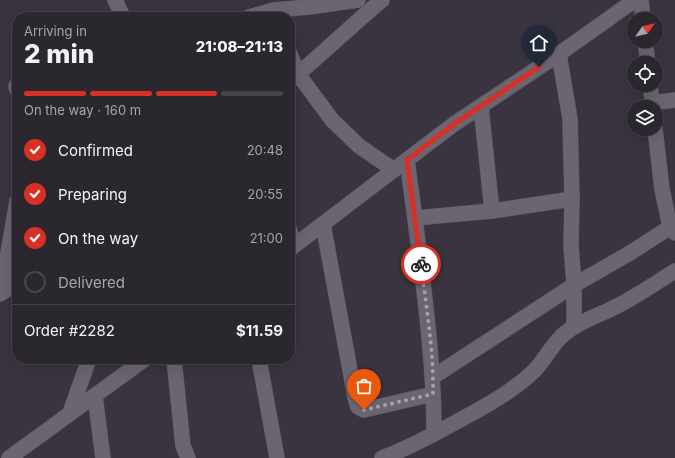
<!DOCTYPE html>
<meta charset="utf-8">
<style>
:root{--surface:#2b272f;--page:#37333b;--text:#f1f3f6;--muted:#a6a5aa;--line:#47444b;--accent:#d93025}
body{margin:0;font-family:Inter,sans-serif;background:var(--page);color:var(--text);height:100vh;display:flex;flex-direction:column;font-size:15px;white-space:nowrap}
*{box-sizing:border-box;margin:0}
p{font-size:13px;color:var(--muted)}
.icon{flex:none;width:22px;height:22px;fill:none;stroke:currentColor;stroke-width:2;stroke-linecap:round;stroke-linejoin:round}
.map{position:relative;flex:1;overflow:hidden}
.drawer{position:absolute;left:12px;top:12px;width:283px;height:352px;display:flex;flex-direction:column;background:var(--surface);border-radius:16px;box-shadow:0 4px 16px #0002,0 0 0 1px var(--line)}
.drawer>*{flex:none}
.needle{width:26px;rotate:56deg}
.buttons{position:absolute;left:627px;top:12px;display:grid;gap:8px}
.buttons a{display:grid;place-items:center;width:36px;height:36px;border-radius:50%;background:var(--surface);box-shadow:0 4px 16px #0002,0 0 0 1px var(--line);font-size:20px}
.pin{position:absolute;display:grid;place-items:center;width:34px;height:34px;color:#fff;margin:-41px -17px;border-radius:50% 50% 50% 0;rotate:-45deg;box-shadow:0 0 4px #0007}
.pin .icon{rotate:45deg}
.courier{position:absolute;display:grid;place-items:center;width:40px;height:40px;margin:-20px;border:3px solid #d93025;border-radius:50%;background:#fff;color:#222;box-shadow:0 1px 5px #0007}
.summary em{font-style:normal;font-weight:800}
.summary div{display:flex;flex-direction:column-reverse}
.summary{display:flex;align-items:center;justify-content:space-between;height:68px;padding:0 12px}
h1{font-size:26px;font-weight:800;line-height:30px}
.bar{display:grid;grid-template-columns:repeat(4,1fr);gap:6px 4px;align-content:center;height:48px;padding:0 12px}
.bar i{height:5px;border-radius:3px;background:var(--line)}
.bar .active{background:var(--accent)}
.bar p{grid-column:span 4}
.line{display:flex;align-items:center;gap:10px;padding:0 12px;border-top:1px solid var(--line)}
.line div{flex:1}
ol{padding:0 12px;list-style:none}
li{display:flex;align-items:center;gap:12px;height:44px}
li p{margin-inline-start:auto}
li .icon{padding:4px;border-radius:50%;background:var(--accent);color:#fff;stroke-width:4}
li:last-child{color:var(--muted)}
li i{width:22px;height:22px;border:2px solid var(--line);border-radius:50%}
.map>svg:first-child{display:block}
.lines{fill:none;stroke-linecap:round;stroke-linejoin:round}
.minor-casing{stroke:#56515b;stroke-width:16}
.minor{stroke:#6b6571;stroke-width:15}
.done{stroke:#a6a2aa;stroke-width:4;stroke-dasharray:0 7.2}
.route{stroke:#d93025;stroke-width:5}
</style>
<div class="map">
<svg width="675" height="458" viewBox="0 0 675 458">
<rect width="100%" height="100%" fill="#39343f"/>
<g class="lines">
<g class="minor-casing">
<g id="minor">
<polyline points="115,0 123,17"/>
<polyline points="641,0 643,19"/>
<polyline points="249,17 274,10 309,7 358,0"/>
<polyline points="645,41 648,63"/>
<polyline points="290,54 298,74 332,120 359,146 394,170"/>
<polyline points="559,54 570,119 572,199 571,245 574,285 574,326"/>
<path d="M291,80C322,54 351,26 382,0"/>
<polyline points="650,85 653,107"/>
<polyline points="16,86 17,90"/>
<polyline points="652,103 675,100"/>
<polyline points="481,107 492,211"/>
<polyline points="655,129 662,189 670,227 675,233"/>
<path d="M407,160C413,204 419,247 424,291C430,340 434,385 434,434"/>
<polyline points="415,218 492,211 572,199"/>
<polyline points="323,224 355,397 358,407 364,410 433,394"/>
<polyline points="290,231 293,247"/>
<polyline points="290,249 454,124 559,54 635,0"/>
<polyline points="1,293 17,201"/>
<polyline points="0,294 17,283"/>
<polyline points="174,359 183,446 188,458"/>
<polyline points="259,359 277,458"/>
<polyline points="433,377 574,285 630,253 675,224"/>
<polyline points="95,396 103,458"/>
<polyline points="70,413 89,359"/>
<polyline points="9,458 145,359"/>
<path d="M382,458C408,448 433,435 458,421C484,407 512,392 534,371C545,360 552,344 564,334C579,321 598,316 615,307C636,297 655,283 675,271"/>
</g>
</g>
<use href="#minor" class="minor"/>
</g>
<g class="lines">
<path class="done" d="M364,410L433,394C434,351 426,307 421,264"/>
<polyline class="route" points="421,264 407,160 454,124 539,67"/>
</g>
</svg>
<div class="buttons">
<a><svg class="needle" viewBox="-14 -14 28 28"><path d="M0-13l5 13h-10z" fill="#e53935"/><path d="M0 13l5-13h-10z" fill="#a6a5aa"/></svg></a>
<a><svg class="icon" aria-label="locate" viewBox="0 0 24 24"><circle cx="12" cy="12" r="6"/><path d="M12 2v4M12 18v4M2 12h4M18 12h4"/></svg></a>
<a><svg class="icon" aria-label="layers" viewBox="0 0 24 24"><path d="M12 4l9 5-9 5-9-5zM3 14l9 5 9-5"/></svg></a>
</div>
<div class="pin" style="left:364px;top:410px;background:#ea580c"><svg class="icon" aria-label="bag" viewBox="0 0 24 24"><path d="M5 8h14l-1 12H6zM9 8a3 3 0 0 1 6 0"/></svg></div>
<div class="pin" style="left:539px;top:67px;background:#1f2937"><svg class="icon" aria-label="home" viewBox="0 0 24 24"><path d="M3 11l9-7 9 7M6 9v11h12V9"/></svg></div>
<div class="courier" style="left:421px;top:264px"><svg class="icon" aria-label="bike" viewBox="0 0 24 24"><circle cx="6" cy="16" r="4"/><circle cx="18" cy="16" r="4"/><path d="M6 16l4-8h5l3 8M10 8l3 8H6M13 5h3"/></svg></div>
<section class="drawer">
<div class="summary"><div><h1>2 min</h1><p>Arriving in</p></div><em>21:08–21:13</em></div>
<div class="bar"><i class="active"></i><i class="active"></i><i class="active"></i><i></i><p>On the way · 160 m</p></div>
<ol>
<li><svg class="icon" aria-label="check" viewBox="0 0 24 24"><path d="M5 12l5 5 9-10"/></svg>Confirmed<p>20:48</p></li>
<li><svg class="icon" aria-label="check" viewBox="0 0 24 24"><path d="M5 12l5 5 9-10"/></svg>Preparing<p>20:55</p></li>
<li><svg class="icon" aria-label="check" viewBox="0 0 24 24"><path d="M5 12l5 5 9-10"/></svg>On the way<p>21:00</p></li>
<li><i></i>Delivered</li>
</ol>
<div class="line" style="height:52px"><div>Order #2282</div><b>$11.59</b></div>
</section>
</div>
